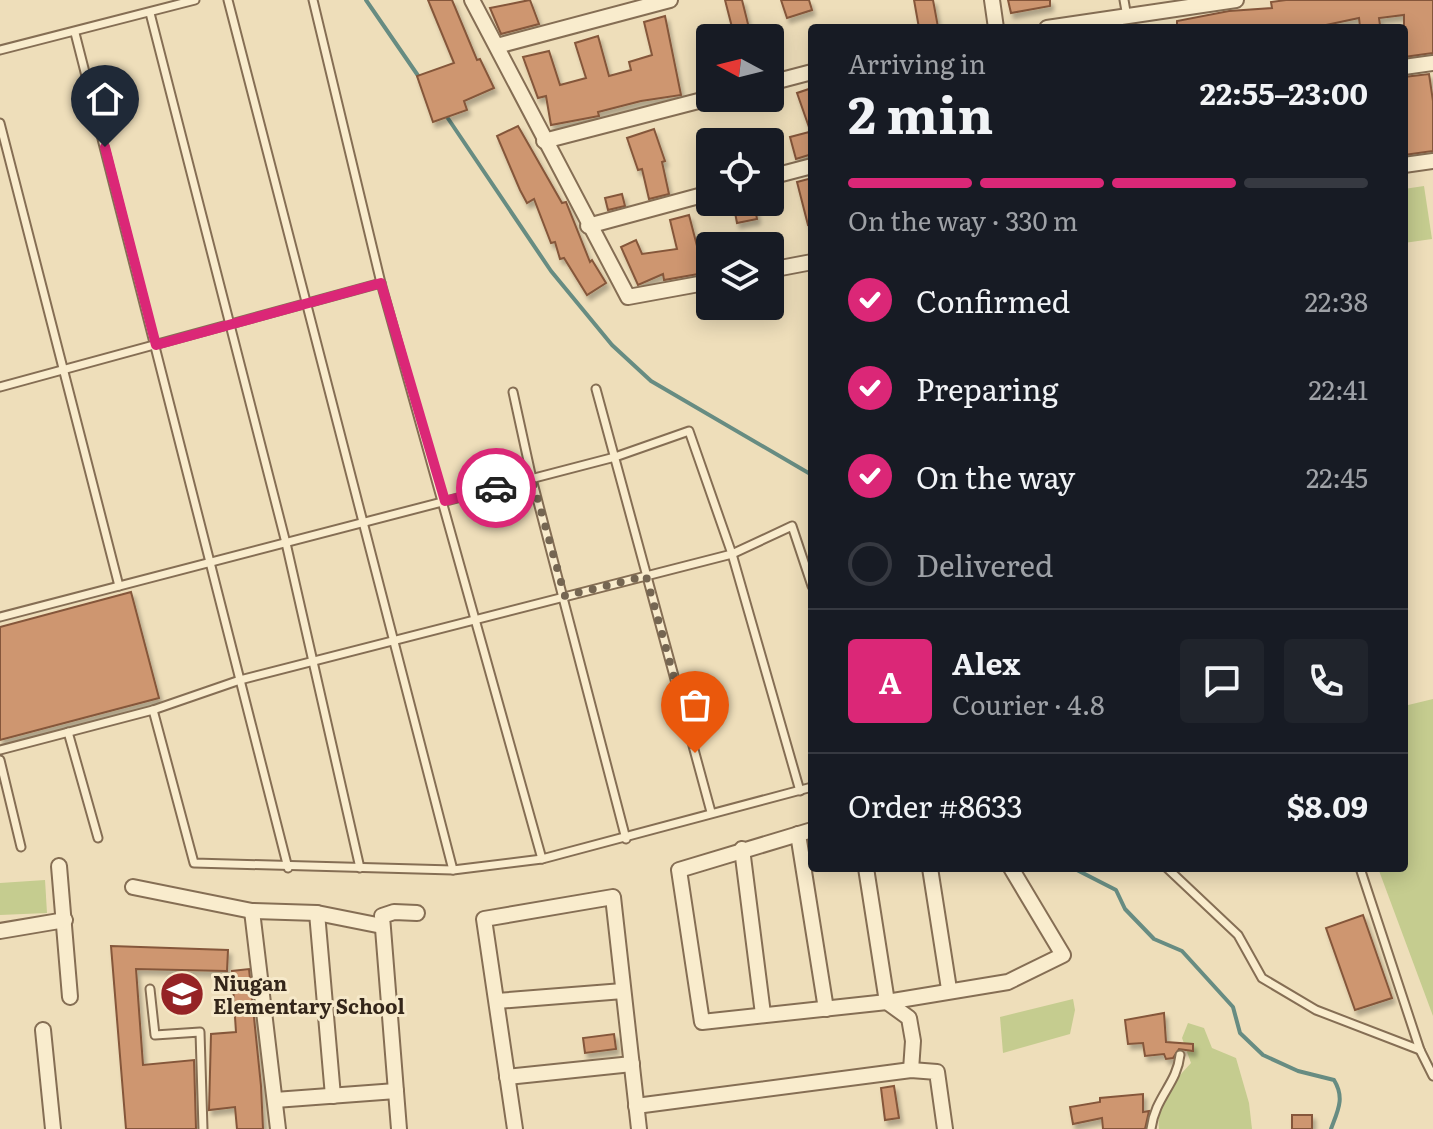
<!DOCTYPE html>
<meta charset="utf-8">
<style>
:root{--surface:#171b24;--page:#20242c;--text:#f1f3f6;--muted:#9ea1a6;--line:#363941;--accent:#db2777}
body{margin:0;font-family:Literata,serif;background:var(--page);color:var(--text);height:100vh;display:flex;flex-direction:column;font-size:30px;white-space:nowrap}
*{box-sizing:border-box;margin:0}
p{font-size:26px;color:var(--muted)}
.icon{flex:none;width:44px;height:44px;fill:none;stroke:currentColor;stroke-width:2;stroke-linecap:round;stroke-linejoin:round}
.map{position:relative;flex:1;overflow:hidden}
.side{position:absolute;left:808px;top:24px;width:600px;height:848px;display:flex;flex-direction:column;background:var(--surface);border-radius:8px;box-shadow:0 4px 20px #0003}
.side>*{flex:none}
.needle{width:52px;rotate:277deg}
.buttons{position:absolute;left:696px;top:24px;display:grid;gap:16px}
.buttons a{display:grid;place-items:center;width:88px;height:88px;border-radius:8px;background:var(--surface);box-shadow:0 4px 20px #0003;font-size:40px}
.pin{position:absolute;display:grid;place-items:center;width:68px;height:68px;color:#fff;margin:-82px -34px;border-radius:50% 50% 50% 0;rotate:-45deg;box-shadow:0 0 8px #0007}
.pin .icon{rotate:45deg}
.courier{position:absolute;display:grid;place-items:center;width:80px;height:80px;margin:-40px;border:6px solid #db2777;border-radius:50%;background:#fff;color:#222;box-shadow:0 2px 10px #0007}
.summary em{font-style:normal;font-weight:700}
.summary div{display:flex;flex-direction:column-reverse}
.summary{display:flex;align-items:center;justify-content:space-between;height:136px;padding:0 40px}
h1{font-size:52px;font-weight:700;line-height:60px}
.bar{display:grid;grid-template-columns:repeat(4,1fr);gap:12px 8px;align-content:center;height:96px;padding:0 40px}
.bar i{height:10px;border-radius:6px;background:var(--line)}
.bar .current{background:var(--accent)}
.bar p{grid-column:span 4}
.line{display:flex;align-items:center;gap:20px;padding:0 40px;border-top:2px solid var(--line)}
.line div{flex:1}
.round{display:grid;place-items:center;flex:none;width:84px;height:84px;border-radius:8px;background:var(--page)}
ol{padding:0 40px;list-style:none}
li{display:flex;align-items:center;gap:24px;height:88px}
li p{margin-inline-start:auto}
li .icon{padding:8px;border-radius:50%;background:var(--accent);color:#fff;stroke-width:4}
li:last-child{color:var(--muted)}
li i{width:44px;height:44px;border:4px solid var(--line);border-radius:50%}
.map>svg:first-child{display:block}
.grass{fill:#c5cc8f}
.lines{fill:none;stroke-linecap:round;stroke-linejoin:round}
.stream{stroke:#678c82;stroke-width:4}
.building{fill:#ce966f;stroke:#85573a;stroke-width:2;filter:url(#shadow)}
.lane-casing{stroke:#856e54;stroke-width:11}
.street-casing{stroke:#856e54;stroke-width:18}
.lane{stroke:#f9eccd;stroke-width:7}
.street{stroke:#f9eccd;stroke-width:14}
.done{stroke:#756652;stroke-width:8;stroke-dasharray:0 14.4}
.route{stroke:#db2777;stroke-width:10}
.labels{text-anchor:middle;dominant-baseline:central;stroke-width:6;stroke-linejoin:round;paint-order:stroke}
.poi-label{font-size:20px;font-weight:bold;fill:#34261a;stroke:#f6e9ca;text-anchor:start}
</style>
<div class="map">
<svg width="1433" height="1129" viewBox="0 0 1433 1129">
<defs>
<filter id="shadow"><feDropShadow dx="3" dy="5" stdDeviation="2" flood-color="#0004"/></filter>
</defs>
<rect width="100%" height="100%" fill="#eedeba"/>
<g class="grass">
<polygon points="1424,186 1432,239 1404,243 1404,189"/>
<polygon points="1433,699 1433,1016 1378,868 1404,868 1404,706"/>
<polygon points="45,880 47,913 0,915 0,883"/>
<polygon points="1073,999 1075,1010 1070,1034 1003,1053 1000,1017"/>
<path d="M1188,1023L1204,1028L1212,1048L1236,1058L1249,1103L1252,1129H1159C1156,1103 1174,1081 1191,1063L1182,1038Z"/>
</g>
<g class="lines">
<g class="stream">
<polyline points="366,0 419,77"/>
<polyline points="445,114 551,271 612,345 651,381 812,475"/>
<path d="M1073,868L1116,890L1125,909L1154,939L1182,951L1233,1007L1240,1033L1263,1055L1298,1071L1334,1080C1345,1098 1338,1110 1331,1129"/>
</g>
</g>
<g class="building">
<polygon points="428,0 452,0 477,60 480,59 494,88 464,101 467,110 433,122 417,76 454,63"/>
<polygon points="530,0 539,24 501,34 490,8"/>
<polygon points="725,0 742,0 749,28 733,31"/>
<polygon points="781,0 809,0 812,10 787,18"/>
<polygon points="914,0 933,0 938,27 919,28"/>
<polygon points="1008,0 1050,0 1050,6 1011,13"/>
<polygon points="1286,0 1433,0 1433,53 1404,57 1404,15 1379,18 1380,25 1360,27 1359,18 1312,28 1177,28 1177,21 1229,11 1272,8 1271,2"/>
<polygon points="665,16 681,95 641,101 598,112 599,116 551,125 546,96 538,98 523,57 549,51 560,85 586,78 575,43 598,36 609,76 631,70 629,62 652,55 644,22"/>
<polygon points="1429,74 1433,101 1433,151 1404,155 1404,77"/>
<polygon points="812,88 812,130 810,130 797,93"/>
<polygon points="518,126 562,203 566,202 590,262 592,260 606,283 587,295 564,258 560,259 555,242 551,243 534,199 527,203 520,190 497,136"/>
<polygon points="654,129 665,161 662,162 669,194 649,199 642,169 638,170 627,138"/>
<polygon points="809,132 812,154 796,159 790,137"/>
<polygon points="812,178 812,224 808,225 797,182"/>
<polygon points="622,194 625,206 608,210 605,198"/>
<polygon points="733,202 754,202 757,219 737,223"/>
<polygon points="689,215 704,273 664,280 663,274 638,285 621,247 636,240 642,254 677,249 670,220"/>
<polygon points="131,592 159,698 0,740 0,627"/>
<polygon points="1363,915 1392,998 1355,1010 1326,928"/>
<polygon points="111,946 228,950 227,971 136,969 143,1065 194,1060 196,1129 126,1129"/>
<polygon points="249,969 261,1086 263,1129 237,1129 235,1107 209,1110 211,1034 236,1032 232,971"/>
<polygon points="1164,1013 1166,1042 1193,1044 1193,1051 1179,1049 1173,1058 1166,1059 1164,1054 1145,1056 1143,1043 1128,1044 1125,1020"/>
<polygon points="614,1034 616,1049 585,1053 583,1038"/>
<polygon points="894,1086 899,1118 885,1120 881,1088"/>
<polygon points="1143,1094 1143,1112 1149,1111 1145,1129 1103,1129 1102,1118 1073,1124 1070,1107 1100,1102 1100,1098"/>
<rect x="1292" y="1115" width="20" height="14"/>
</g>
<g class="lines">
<g class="lane-casing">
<g id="lane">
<polyline points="228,0 453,870"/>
<polyline points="313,0 381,283 542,859"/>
<polyline points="1124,0 1127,17"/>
<polyline points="150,13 286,543 360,868"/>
<polyline points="75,33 288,868"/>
<polyline points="0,50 195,0"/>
<polyline points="0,123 119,586"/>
<polyline points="0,387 381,283"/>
<polyline points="596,389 711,812"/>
<polyline points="513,392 532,479 626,839"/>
<polyline points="0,617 615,457 689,431 732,554 800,791"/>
<polyline points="153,710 194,863 453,870 542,859 812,787"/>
<polyline points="68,732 98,838"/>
<polyline points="0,750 153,710 240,680 732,554 792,526 812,586"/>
<polyline points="0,760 21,847"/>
<polyline points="1167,868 1238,935 1262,978 1316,1010 1420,1050"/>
<polyline points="1360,868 1420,1050 1433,1076"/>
<polyline points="150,989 155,1035 200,1032 203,1129"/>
<path d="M1151,1129C1155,1097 1177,1084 1180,1055"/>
</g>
</g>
<g class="street-casing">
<g id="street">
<polyline points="472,0 628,297 710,282"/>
<polyline points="992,0 996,28"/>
<polyline points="1047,28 1236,0"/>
<polyline points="497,46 670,0"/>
<polyline points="1404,67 1433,63"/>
<polyline points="770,83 812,72"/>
<polyline points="544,141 710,98"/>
<polyline points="1404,165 1433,161"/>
<polyline points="770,177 812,166"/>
<polyline points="588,226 710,193"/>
<polyline points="770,270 812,262"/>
<polyline points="812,830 679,870 702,1022 887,1002 1008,982 1063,955 1011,868"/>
<polyline points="798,834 826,1009"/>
<polyline points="742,849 763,1014"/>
<polyline points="59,866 70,997"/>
<polyline points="866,868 887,1002 909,1018 913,1041 911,1070"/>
<polyline points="930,868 949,989"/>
<polyline points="133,887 252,911 317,913 382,926"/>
<polyline points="252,911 278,1129"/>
<polyline points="317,913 333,1096"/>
<polyline points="0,931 65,920"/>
<polyline points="497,1001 623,991"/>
<polyline points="43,1030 53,1129"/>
<polyline points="507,1077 632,1064"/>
<polyline points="275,1100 396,1091"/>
<polyline points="636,1106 911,1070 937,1072 945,1129"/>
<polyline points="399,1129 382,916 394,912 417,913"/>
<polyline points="515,1129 484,919 613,897 639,1129"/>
</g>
</g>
<use href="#lane" class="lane"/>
<use href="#street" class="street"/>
</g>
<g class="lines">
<polyline class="done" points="496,488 532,479 565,596 646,576 695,753"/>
<polyline class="route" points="105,147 156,345 381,283 445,501 496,488"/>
</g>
<defs>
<g id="school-disc" transform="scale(2.3)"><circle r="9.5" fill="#952325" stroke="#f6e9ca"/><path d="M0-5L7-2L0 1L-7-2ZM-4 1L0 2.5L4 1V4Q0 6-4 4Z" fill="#fff"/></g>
</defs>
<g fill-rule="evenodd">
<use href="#school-disc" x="182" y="994"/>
</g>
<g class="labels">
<g class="poi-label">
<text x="213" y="982">Niugan<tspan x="213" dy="23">Elementary School</tspan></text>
</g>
</g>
</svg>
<div class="buttons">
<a><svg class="needle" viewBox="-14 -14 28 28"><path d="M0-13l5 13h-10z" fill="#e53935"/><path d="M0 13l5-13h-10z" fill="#9ea1a6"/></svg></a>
<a><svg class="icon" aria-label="locate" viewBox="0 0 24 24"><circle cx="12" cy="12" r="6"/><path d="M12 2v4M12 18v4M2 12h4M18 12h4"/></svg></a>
<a><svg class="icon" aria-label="layers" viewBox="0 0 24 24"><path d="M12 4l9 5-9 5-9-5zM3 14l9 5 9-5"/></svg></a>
</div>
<div class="pin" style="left:695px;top:753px;background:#ea580c"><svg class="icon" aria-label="bag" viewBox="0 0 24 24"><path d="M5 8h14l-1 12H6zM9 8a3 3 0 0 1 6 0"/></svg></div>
<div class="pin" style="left:105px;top:147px;background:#1f2937"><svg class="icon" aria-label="home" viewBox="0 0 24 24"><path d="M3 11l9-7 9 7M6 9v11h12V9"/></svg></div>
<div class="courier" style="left:496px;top:488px"><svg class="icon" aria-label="car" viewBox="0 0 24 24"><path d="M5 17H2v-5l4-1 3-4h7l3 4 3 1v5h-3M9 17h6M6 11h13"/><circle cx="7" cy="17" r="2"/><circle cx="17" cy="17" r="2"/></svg></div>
<section class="side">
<div class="summary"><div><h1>2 min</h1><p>Arriving in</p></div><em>22:55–23:00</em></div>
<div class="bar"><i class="current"></i><i class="current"></i><i class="current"></i><i></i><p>On the way · 330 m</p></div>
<ol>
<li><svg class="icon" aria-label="check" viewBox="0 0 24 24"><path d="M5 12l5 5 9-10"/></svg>Confirmed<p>22:38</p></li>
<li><svg class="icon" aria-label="check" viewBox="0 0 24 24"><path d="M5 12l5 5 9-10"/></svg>Preparing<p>22:41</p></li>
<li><svg class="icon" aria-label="check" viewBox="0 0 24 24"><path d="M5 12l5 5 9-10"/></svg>On the way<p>22:45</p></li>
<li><i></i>Delivered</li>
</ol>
<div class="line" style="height:144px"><b class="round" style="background:var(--accent);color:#fff">A</b><div><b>Alex</b><p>Courier · 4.8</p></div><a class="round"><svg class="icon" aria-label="chat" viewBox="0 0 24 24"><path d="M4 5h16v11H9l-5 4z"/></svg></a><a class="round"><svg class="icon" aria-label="phone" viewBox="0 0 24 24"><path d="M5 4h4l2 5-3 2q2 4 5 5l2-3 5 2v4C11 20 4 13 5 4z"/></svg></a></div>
<div class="line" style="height:104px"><div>Order #8633</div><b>$8.09</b></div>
</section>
</div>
